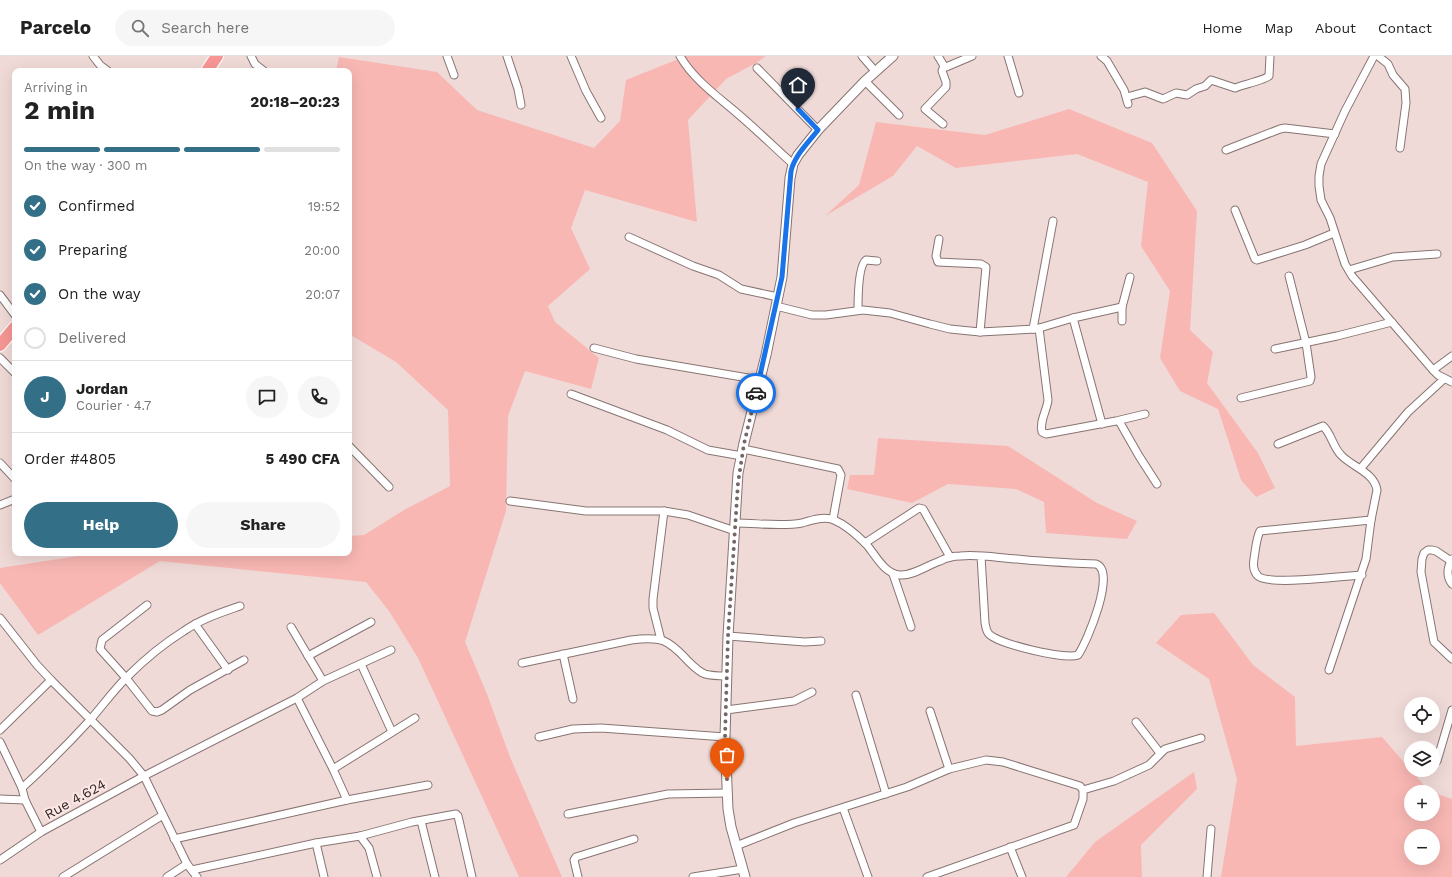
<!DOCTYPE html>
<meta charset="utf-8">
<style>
:root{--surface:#fff;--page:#f6f6f6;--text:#222;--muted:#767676;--line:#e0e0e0;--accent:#336f86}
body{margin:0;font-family:"Work Sans",sans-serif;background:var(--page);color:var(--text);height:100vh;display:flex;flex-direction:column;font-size:15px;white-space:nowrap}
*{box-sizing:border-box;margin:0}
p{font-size:13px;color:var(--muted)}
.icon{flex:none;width:22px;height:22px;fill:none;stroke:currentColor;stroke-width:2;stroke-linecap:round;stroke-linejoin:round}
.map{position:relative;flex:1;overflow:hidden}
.side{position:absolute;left:12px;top:12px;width:340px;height:488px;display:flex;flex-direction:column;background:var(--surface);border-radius:8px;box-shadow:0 4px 16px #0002}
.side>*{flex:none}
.tools{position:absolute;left:1404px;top:641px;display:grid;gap:8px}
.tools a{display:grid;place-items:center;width:36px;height:36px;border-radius:50%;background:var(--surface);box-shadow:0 4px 16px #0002;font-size:20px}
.pin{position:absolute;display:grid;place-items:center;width:34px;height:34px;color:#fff;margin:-41px -17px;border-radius:50% 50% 50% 0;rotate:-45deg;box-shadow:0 0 4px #0007}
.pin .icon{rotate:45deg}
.courier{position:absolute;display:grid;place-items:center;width:40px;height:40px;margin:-20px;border:3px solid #1a73e8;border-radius:50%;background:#fff;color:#222;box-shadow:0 1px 5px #0007}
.headline em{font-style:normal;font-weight:700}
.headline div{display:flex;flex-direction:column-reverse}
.headline{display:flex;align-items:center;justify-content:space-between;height:68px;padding:0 12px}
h1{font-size:26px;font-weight:700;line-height:30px}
.bar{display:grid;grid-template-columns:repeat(4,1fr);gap:6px 4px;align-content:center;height:48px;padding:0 12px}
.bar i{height:5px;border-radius:3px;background:var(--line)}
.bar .on{background:var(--accent)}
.bar p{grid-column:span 4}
.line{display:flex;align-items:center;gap:10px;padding:0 12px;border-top:1px solid var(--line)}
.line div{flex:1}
.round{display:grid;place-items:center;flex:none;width:42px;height:42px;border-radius:21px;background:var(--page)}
ol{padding:0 12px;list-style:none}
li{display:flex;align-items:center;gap:12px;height:44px}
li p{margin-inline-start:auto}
li .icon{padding:4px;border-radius:50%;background:var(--accent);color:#fff;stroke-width:4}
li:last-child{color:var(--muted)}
li i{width:22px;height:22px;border:2px solid var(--line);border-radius:50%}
.button{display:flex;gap:8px;margin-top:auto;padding:8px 12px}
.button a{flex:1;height:46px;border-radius:24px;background:var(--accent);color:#fff;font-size:16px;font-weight:700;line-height:46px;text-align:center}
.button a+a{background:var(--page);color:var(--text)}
header{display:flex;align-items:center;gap:24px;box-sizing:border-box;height:56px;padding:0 20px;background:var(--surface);border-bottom:1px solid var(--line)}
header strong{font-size:19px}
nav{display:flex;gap:22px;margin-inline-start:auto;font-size:14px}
.search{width:280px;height:36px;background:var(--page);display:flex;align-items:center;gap:10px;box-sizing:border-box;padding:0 14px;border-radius:22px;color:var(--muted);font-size:15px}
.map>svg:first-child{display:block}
.green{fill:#f8b7b3;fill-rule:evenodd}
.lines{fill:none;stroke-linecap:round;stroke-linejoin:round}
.minor-casing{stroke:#877472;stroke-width:9}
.tertiary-casing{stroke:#877472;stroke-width:11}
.trunk-casing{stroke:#fff;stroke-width:14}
.minor{stroke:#fff;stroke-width:7}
.tertiary{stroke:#fff;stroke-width:9}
.trunk{stroke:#f79694;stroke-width:12}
.done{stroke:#746766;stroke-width:4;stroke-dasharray:0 7.2}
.route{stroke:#1a73e8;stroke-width:5}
.labels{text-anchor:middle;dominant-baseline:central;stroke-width:4;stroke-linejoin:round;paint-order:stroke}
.street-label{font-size:14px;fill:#312929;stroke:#fde7e5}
</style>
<header>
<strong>Parcelo</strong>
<div class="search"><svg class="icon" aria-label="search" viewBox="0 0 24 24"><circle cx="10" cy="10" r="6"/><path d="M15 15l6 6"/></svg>Search here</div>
<nav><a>Home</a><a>Map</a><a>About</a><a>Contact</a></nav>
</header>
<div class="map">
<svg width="1452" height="821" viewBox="0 0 1452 821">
<rect width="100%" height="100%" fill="#f0dad8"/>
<g class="green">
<polygon points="686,0 766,0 756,7 726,23 688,64 697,166 585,134 571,172 590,213 548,250 555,266 599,302 591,333 525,315 508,360 506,455 465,586 487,638 510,701 562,821 519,821 418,602 389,555 366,526 160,505 38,579 0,527 0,512 97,497 349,497 349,480 364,479 404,454 450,430 448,354 396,306 349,278 349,15 336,15 339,1 437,16 477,54 594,92 620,65 626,24"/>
<polygon points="1069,53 1152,87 1197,155 1190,274 1213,296 1207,327 1258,397 1275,432 1256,441 1241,424 1218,353 1180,335 1160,302 1170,235 1141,190 1148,126 1077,98 956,112 917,90 893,120 825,160 859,129 876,66 985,79"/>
<polygon points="878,382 1008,390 1097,447 1137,465 1127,483 1046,477 1044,446 1016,433 948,428 912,447 847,433 850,419 874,419"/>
<path d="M1214,557L1253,609L1295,641L1296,690L1382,681L1429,735L1452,743V821H1221L1237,723L1209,623L1156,587L1181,559ZM1411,736H1433V758H1411ZM1411,780H1433V802H1411Z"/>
<polygon points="1194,716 1197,733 1141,789 1142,821 1066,821 1095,786"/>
</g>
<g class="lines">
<g class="minor-casing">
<g id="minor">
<polyline points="93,0 100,9 108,15"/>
<polyline points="251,0 255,8 264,15"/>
<polyline points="447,0 454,19"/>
<polyline points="507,0 518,33 521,49"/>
<polyline points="571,0 586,35 601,62"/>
<path d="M680,0C694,24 717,40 738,58C757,74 775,92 793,108"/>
<polyline points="862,0 875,15"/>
<polyline points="938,0 944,10 946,11 972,0"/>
<polyline points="1008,0 1019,37"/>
<polyline points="1101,0 1107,5 1124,34 1128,48"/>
<polyline points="1374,0 1345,55 1321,108 1319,120 1319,130 1321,144 1330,162 1345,208 1352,220 1433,314 1438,319 1452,326"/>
<polyline points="1378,0 1388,8 1393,19 1405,33 1406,47 1400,92"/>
<polyline points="757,12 818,74"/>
<polyline points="865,25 899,59"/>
<path d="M1127,41L1145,36L1163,43L1176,37L1187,39L1196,33L1205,30L1211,24L1235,32C1242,29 1265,24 1269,20L1270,0"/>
<polyline points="943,68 925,53 946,31 946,26 942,15 944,10"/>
<polyline points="1226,94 1280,73 1285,72 1335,78"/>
<polyline points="1235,154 1255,203 1257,204 1305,189 1334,177"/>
<polyline points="629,181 693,210 719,219 741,233 778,241"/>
<polyline points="939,183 936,200 938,206 981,208 986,211 980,276"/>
<polyline points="1349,214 1393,201 1437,198"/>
<polyline points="0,239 15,259"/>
<polyline points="776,250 812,259 826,259 863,254 890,257 930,268 950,273 980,276 1036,273 1073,262 1122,251"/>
<path d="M858,254C858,243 858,210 866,204L877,205"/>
<polyline points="1073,262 1102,368"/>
<polyline points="1122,265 1122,251 1130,221"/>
<path d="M1039,272L1048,344C1047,354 1039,366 1042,376L1046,378L1116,365L1145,358"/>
<polyline points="1033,273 1053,165"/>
<polyline points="594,292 636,303 760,324"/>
<polyline points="1275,293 1337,280 1392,266"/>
<polyline points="0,302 15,317"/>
<polyline points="1433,314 1452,300"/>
<polyline points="571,338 667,374 708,394 742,400"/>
<polyline points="1241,342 1310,325 1311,321 1306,287 1289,220"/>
<polyline points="1119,365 1139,400 1157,428"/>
<path d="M1278,388L1323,370C1331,377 1333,391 1341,399C1352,411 1374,416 1377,434L1371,464L1366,503L1329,614"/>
<polyline points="349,390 389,431"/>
<polyline points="743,393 838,413 841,419 833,463"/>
<polyline points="0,407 15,423"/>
<polyline points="1361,412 1408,356 1444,323"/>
<polyline points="510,445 586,455 664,455 688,459 735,475"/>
<polyline points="0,449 15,443"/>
<path d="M736,467C757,467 781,471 802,467C812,464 824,460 834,464C846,469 857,479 866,488C875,498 884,518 900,519C913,520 928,509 940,505C946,502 953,500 960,500C979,498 999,502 1017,503C1044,506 1070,507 1096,508C1117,515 1087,586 1078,599C1066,604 998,588 989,578C986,575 986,571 985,567L981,500"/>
<polyline points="865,487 919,452 923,453 950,501"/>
<path d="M1452,503C1447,512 1446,520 1452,528"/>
<polyline points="1451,505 1436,495 1432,494 1428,494 1424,497 1422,503 1421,516 1434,586 1452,603"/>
<polyline points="893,518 911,571"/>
<path d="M1362,519C1343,520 1269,530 1258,520C1251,513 1254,504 1255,496C1256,489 1257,481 1260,475L1371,464"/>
<polyline points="147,549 102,584 100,593 126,622 152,655 157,656 162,654 190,634 244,604"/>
<polyline points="0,562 37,609 51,624 0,674"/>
<polyline points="195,568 228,614"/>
<polyline points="291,571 323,625"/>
<polyline points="728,580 805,586 821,585"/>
<polyline points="661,584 653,552 653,543 664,455"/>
<polyline points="563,598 573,643"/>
<polyline points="308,600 371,566"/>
<path d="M522,607L631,584C661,580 668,583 688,605C693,610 699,616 705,618C712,620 720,620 727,620"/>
<polyline points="361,608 392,676"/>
<polyline points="51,624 129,702 144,720 187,808 197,821"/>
<polyline points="856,639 886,738"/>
<polyline points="297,642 333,713 347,744"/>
<polyline points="726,654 794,645 812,636"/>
<polyline points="930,655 949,713"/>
<polyline points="1136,666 1160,697"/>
<polyline points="539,681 573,673 601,672 725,681"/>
<polyline points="0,686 22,732 25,744 41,776 144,720 297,642 323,625 391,594"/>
<polyline points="1437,705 1452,654"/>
<polyline points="333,713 415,662"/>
<path d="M22,732C46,710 69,687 91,663C103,649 114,634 127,621C144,604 163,588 184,575C201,563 220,557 240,550"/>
<polyline points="1083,734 1114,725 1149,709 1165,693 1201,682"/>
<polyline points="0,743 25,744"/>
<polyline points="843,752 868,821"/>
<polyline points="568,758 668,738 727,737"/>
<polyline points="421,765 435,821"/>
<polyline points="360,780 369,792 377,821"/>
<polyline points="174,783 347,744 428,729"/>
<polyline points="316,787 324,821"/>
<polyline points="736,790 794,767 907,731 949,713 986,704 1003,706 1080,730 1083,734 1083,743 1074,769 927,821"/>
<polyline points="1010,791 1022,821"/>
<polyline points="0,804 41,776"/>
<polyline points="192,814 316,787 360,780 412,766 456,758 458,760 472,821"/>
<polyline points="63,821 163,759"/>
<polyline points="167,821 187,808"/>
<polyline points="578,821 574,804 576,801 634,783"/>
<polyline points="693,821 743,813"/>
<polyline points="1207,821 1211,773"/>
</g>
</g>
<g class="tertiary-casing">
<polyline id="tertiary" points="745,821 731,771 728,753 725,681 728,580 738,417 744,387 766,299 782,221 790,122 793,108 798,99 818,74 865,25 893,0"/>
</g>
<g class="trunk-casing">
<g id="trunk">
<polyline points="207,15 217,0"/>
<polyline points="0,289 15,271"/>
</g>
</g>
<use href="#minor" class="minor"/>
<use href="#tertiary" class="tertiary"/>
<use href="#trunk" class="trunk"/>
</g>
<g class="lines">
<polyline class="done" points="727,723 725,681 728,580 738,427 744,388 756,337"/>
<path class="route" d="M756,337L782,221L791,115C795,99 808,87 818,74L798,53"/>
</g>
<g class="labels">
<g class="street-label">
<text transform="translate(75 743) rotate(-29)">Rue 4.624</text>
</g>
</g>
</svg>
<div class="tools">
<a><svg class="icon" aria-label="locate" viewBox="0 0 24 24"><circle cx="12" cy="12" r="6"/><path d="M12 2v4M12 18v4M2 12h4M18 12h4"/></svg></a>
<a><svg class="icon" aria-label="layers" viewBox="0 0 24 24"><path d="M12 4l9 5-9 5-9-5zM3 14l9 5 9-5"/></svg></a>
<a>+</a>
<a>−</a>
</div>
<div class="pin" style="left:727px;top:723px;background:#ea580c"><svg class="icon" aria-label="bag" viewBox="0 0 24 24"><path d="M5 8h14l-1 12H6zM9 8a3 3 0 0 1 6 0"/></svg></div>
<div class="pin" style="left:798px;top:53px;background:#1f2937"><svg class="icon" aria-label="home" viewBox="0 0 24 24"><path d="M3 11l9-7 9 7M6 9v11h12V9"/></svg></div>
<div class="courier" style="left:756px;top:337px"><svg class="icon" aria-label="car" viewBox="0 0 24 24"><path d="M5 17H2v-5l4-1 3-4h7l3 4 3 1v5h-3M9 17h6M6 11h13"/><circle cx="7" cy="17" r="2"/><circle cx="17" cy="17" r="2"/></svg></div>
<section class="side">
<div class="headline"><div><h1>2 min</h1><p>Arriving in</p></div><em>20:18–20:23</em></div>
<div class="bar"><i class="on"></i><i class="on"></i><i class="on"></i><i></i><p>On the way · 300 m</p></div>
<ol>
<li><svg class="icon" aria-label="check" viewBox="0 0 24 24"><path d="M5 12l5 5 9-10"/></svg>Confirmed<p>19:52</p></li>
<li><svg class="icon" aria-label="check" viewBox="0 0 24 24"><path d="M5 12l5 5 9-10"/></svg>Preparing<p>20:00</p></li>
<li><svg class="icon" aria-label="check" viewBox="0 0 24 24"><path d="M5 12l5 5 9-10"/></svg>On the way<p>20:07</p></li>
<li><i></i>Delivered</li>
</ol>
<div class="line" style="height:72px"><b class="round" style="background:var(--accent);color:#fff">J</b><div><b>Jordan</b><p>Courier · 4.7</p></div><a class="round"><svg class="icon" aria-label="chat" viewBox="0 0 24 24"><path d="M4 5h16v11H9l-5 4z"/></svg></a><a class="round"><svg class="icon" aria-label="phone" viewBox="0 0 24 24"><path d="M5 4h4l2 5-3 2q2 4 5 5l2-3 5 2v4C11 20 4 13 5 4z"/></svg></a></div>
<div class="line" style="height:52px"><div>Order #4805</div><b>5 490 CFA</b></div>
<div class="button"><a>Help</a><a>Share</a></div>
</section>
</div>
